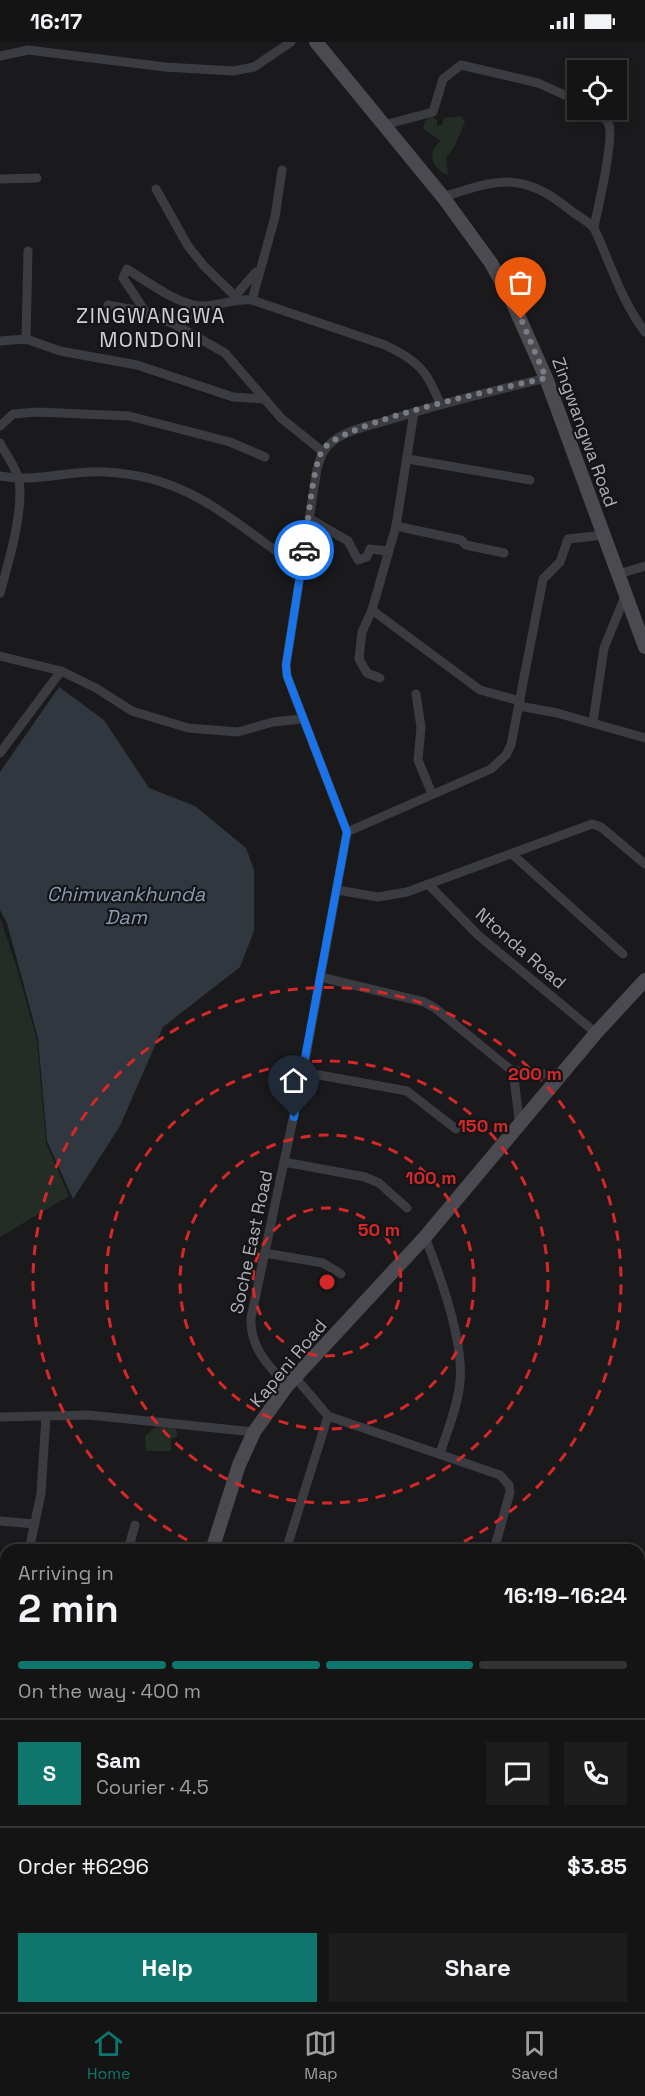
<!DOCTYPE html>
<meta charset="utf-8">
<style>
:root{--surface:#141415;--page:#1d1d1e;--text:#f1f3f6;--muted:#9d9ea0;--line:#333334;--accent:#0f766e}
body{margin:0;font-family:"Space Grotesk",sans-serif;background:var(--page);color:var(--text);height:100vh;display:flex;flex-direction:column;font-size:22px;white-space:nowrap}
*{box-sizing:border-box;margin:0}
p{font-size:20px;color:var(--muted)}
.icon{flex:none;width:33px;height:33px;fill:none;stroke:currentColor;stroke-width:2;stroke-linecap:round;stroke-linejoin:round}
.map{position:relative;flex:1;overflow:hidden}
.drawer{position:absolute;left:0px;top:1502px;width:645px;height:470px;display:flex;flex-direction:column;background:var(--surface);border-radius:18px 18px 0 0;box-shadow:0 3px 9px #0003,0 0 0 2px var(--line)}
.drawer>*{flex:none}
.buttons{position:absolute;left:567px;top:18px;display:grid;gap:12px}
.buttons a{display:grid;place-items:center;width:60px;height:60px;border-radius:0px;background:var(--surface);box-shadow:0 3px 9px #0003,0 0 0 2px var(--line);font-size:30px}
.pin{position:absolute;display:grid;place-items:center;width:51px;height:51px;color:#fff;margin:-62px -26px;border-radius:50% 50% 50% 0;rotate:-45deg;box-shadow:0 0 6px #0007}
.pin .icon{rotate:45deg}
.courier{position:absolute;display:grid;place-items:center;width:60px;height:60px;margin:-30px;border:4px solid #1a73e8;border-radius:50%;background:#fff;color:#222;box-shadow:0 2px 8px #0007}
.overview em{font-style:normal;font-weight:700}
.overview div{display:flex;flex-direction:column-reverse}
.overview{display:flex;align-items:center;justify-content:space-between;height:102px;padding:0 18px}
h1{font-size:39px;font-weight:700;line-height:45px}
.bar{display:grid;grid-template-columns:repeat(4,1fr);gap:9px 6px;align-content:center;height:72px;padding:0 18px}
.bar i{height:8px;border-radius:4px;background:var(--line)}
.bar .active{background:var(--accent)}
.bar p{grid-column:span 4}
.line{display:flex;align-items:center;gap:15px;padding:0 18px;border-top:2px solid var(--line)}
.line div{flex:1}
.round{display:grid;place-items:center;flex:none;width:63px;height:63px;border-radius:0px;background:var(--page)}
.action{display:flex;gap:12px;margin-top:auto;padding:12px 18px}
.action a{flex:1;height:69px;border-radius:0px;background:var(--accent);color:#fff;font-size:24px;font-weight:700;line-height:69px;text-align:center}
.action a+a{background:var(--page);color:var(--text)}
.status{display:flex;justify-content:space-between;align-items:center;height:42px;padding:0 30px;background:var(--surface);direction:ltr}
.status svg{height:16px;fill:currentColor}
.tab-bar{display:flex;justify-content:space-around;align-items:center;height:84px;border-top:2px solid var(--line);background:var(--surface);font-size:16px;color:var(--muted)}
.tab-bar a{display:grid;justify-items:center;gap:3px}
.tab-bar .active{color:var(--accent)}
.map>svg:first-child{display:block}
.green{fill:#242c26}
.water{fill:#31373f}
.lines{fill:none;stroke-linecap:round;stroke-linejoin:round}
.street{stroke:#3b3c41;stroke-width:9}
.secondary{stroke:#4a4a50;stroke-width:14}
.done{stroke:#7a7c83;stroke-width:6;stroke-dasharray:0 10.8}
.route{stroke:#1a73e8;stroke-width:8}
.ring{fill:none;stroke:#d62828;stroke-width:3;stroke-dasharray:10 8}
.labels{text-anchor:middle;dominant-baseline:central;stroke-width:4.5;stroke-linejoin:round;paint-order:stroke}
.street-label{font-size:18px;fill:#aeb0ba;stroke:#151517}
.water-label{font-size:20px;font-style:italic;fill:#8899b1;stroke:#151517}
.quarter-label{font-size:21px;letter-spacing:1.5px;fill:#ced0d7;stroke:#151517}
.centre{fill:#d62828;stroke:#151517;stroke-width:3}
.ring-label{font-size:18px;text-anchor:middle;font-weight:bold;fill:#d62828;stroke:#151517;stroke-width:4.5;stroke-linejoin:round;paint-order:stroke}
</style>
<div class="status"><b>16:17</b><svg viewBox="0 0 49 12"><path d="M0 12V9h3v3zM5 12V6h3v6zM10 12V3h3v9zM15 12V0h3v12zM26 1h20v11H26zM47 4h2v5h-2z"/></svg></div>
<div class="map">
<svg width="645" height="1970" viewBox="0 0 645 1970">
<rect width="100%" height="100%" fill="#1a1a1c"/>
<g class="green">
<path d="M431,74L437,78V84L442,83L444,76L462,74L465,80L455,103L446,116L448,133C432,127 426,110 441,99L423,87L425,79Z"/>
<polygon points="0,876 17,926 37,998 46,1101 69,1154 0,1195"/>
<polygon points="174,1383 178,1394 171,1397 171,1409 146,1409 145,1394 154,1386"/>
</g>
<polygon class="water" points="59,645 104,678 149,746 195,764 246,806 254,828 254,889 240,925 163,985 120,1084 73,1157 47,1099 38,996 7,881 0,868 0,730"/>
<g class="lines">
<g class="street">
<polyline points="0,14 28,8 165,25 233,29 254,25 291,0"/>
<path d="M592,68C598,72 607,76 609,83C614,97 598,167 594,185"/>
<polyline points="384,83 433,70 443,37 461,23 538,41 578,59"/>
<polyline points="0,137 37,136"/>
<polyline points="156,147 188,204 204,224 237,256"/>
<path d="M443,155C499,137 522,129 570,168C577,174 591,180 595,188C611,223 621,258 645,290"/>
<polyline points="235,254 256,230"/>
<polyline points="252,258 275,175 282,128"/>
<polyline points="108,263 145,270"/>
<polyline points="174,282 205,264"/>
<polyline points="26,297 28,209"/>
<polyline points="0,299 26,297 60,309 137,323 233,355 265,357"/>
<polyline points="0,384 13,372 37,370 129,374 230,400 265,415"/>
<path d="M0,401C6,413 17,426 19,439C24,469 8,522 0,551"/>
<path d="M322,409L281,376L225,311L174,282L147,272L123,236L127,227C146,239 180,264 202,264C220,264 234,256 252,258L385,303C417,318 428,329 440,362"/>
<polyline points="408,417 530,438"/>
<path d="M0,434C34,441 70,428 105,430C193,434 233,482 301,526"/>
<polyline points="310,477 348,499 358,518 367,515 370,507 388,509"/>
<polyline points="396,484 461,498 466,503 504,511"/>
<polyline points="619,532 645,524"/>
<polyline points="372,568 480,648 520,659"/>
<polyline points="0,614 61,629 96,646 132,669 188,686 238,690 273,680 302,677"/>
<polyline points="380,636 367,631 359,617 362,590 372,568 396,484 414,370"/>
<polyline points="416,652 421,685 418,718 432,752"/>
<polyline points="519,664 557,671 645,696"/>
<polyline points="593,680 604,606 626,552"/>
<polyline points="0,711 61,629"/>
<polyline points="347,790 491,727 506,713 511,703 543,537 560,520 568,497 604,493"/>
<polyline points="512,812 623,912"/>
<polyline points="428,842 478,893 596,991"/>
<polyline points="337,848 378,855 407,850 592,782 601,785 645,822"/>
<polyline points="320,935 424,960 435,966 511,1028 561,1034"/>
<polyline points="513,1028 520,1085"/>
<polyline points="303,1030 407,1049 456,1087"/>
<polyline points="284,1120 365,1135 379,1141 407,1166"/>
<path d="M425,1195C440,1233 464,1300 460,1340C458,1364 447,1389 440,1412"/>
<polyline points="265,1211 323,1221 341,1232"/>
<polyline points="295,1335 328,1374 500,1433 509,1443 510,1450 494,1508"/>
<path d="M287,1344C268,1323 250,1306 251,1276L303,1030L347,790L287,634L286,623L317,427C321,413 324,405 336,397C351,387 372,383 389,378C441,361 493,349 546,336"/>
<polyline points="0,1375 89,1373 254,1390"/>
<polyline points="0,1479 35,1482"/>
<polyline points="621,1507 621,1508"/>
<polyline points="29,1508 41,1452 46,1374"/>
<polyline points="128,1508 135,1483"/>
<polyline points="286,1508 328,1374"/>
<polyline points="639,1561 644,1575"/>
<polyline points="0,1569 6,1559"/>
<polyline points="0,1643 6,1646"/>
<polyline points="0,1750 6,1751"/>
<polyline points="0,1840 6,1841"/>
<polyline points="639,1877 645,1866"/>
<polyline points="0,1938 6,1939"/>
</g>
<g class="secondary">
<polyline points="316,0 443,155 491,221 511,257 546,336 645,605"/>
<polyline points="212,1508 239,1423 254,1390 287,1344 425,1195 596,991 645,938"/>
<polyline points="370,1965 373,1970"/>
<polyline points="588,1965 600,1970"/>
</g>
</g>
<g class="lines">
<path class="done" d="M304,508C308,484 312,427 322,409C339,380 508,345 546,336L521,277"/>
<polyline class="route" points="294,1075 347,790 287,634 286,623 304,508"/>
</g>
<g class="ring">
<circle cx="327" cy="1240" r="74"/>
<circle cx="327" cy="1240" r="147"/>
<circle cx="327" cy="1240" r="221"/>
<path d="M203 1506A294 294 0 1 1 451 1506"/>
</g>
<g class="labels">
<g class="street-label">
<text transform="translate(585 390) rotate(70)">Zingwangwa Road</text>
<text transform="translate(521 906) rotate(41)">Ntonda Road</text>
<text transform="translate(251 1200) rotate(-78)">Soche East Road</text>
<text transform="translate(288 1321) rotate(-50)">Kapeni Road</text>
</g>
<g class="water-label">
<text x="126" y="852">Chimwankhunda<tspan x="126" dy="23">Dam</tspan></text>
</g>
<g class="quarter-label">
<text x="151" y="273">ZINGWANGWA<tspan x="151" dy="24">MONDONI</tspan></text>
</g>
</g>
<circle cx="327" cy="1240" r="9" class="centre"/>
<g class="ring-label">
<text x="535" y="1038">200 m</text>
<text x="483" y="1090">150 m</text>
<text x="431" y="1142">100 m</text>
<text x="379" y="1194">50 m</text>
</g>
</svg>
<div class="buttons">
<a><svg class="icon" aria-label="locate" viewBox="0 0 24 24"><circle cx="12" cy="12" r="6"/><path d="M12 2v4M12 18v4M2 12h4M18 12h4"/></svg></a>
</div>
<div class="pin" style="left:521px;top:277px;background:#ea580c"><svg class="icon" aria-label="bag" viewBox="0 0 24 24"><path d="M5 8h14l-1 12H6zM9 8a3 3 0 0 1 6 0"/></svg></div>
<div class="pin" style="left:294px;top:1075px;background:#1f2937"><svg class="icon" aria-label="home" viewBox="0 0 24 24"><path d="M3 11l9-7 9 7M6 9v11h12V9"/></svg></div>
<div class="courier" style="left:304px;top:508px"><svg class="icon" aria-label="car" viewBox="0 0 24 24"><path d="M5 17H2v-5l4-1 3-4h7l3 4 3 1v5h-3M9 17h6M6 11h13"/><circle cx="7" cy="17" r="2"/><circle cx="17" cy="17" r="2"/></svg></div>
<section class="drawer">
<div class="overview"><div><h1>2 min</h1><p>Arriving in</p></div><em>16:19–16:24</em></div>
<div class="bar"><i class="active"></i><i class="active"></i><i class="active"></i><i></i><p>On the way · 400 m</p></div>
<div class="line" style="height:108px"><b class="round" style="background:var(--accent);color:#fff">S</b><div><b>Sam</b><p>Courier · 4.5</p></div><a class="round"><svg class="icon" aria-label="chat" viewBox="0 0 24 24"><path d="M4 5h16v11H9l-5 4z"/></svg></a><a class="round"><svg class="icon" aria-label="phone" viewBox="0 0 24 24"><path d="M5 4h4l2 5-3 2q2 4 5 5l2-3 5 2v4C11 20 4 13 5 4z"/></svg></a></div>
<div class="line" style="height:78px"><div>Order #6296</div><b>$3.85</b></div>
<div class="action"><a>Help</a><a>Share</a></div>
</section>
</div>
<nav class="tab-bar">
<a class="active"><svg class="icon" aria-label="home" viewBox="0 0 24 24"><path d="M3 11l9-7 9 7M6 9v11h12V9"/></svg>Home</a>
<a><svg class="icon" aria-label="map" viewBox="0 0 24 24"><path d="M3 6l6-2 6 2 6-2v14l-6 2-6-2-6 2zM9 4v14M15 6v14"/></svg>Map</a>
<a><svg class="icon" aria-label="saved" viewBox="0 0 24 24"><path d="M7 4h10v16l-5-4-5 4z"/></svg>Saved</a>
</nav>
